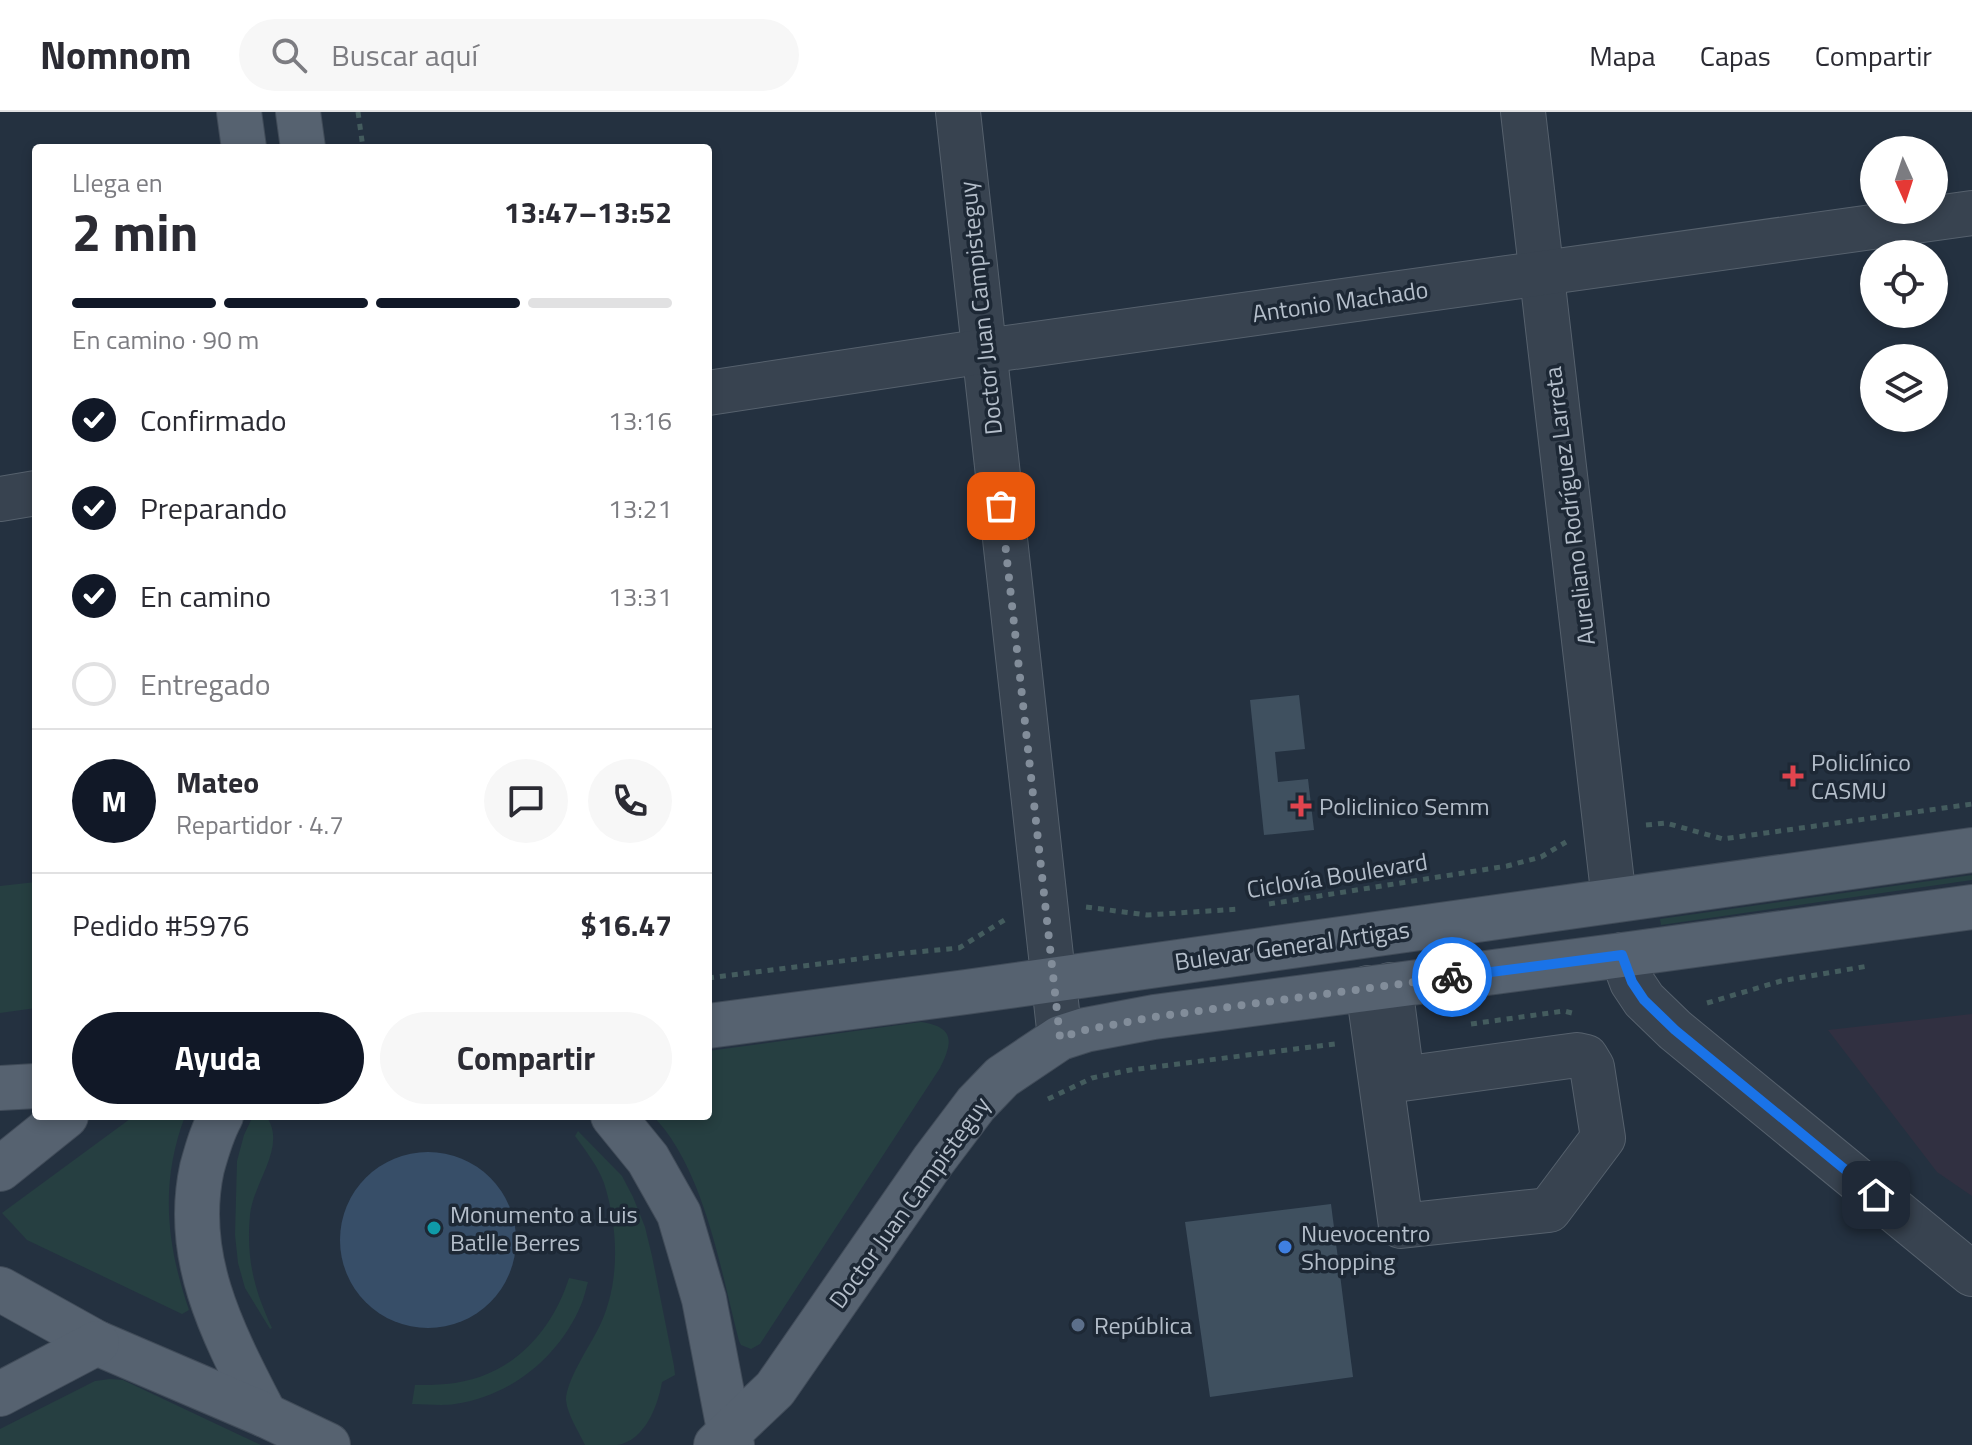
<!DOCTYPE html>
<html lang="es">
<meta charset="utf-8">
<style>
:root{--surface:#fff;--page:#f7f7f7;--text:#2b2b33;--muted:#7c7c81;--line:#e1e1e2;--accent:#111827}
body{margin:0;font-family:"Titillium Web",sans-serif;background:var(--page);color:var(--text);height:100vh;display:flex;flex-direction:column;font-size:30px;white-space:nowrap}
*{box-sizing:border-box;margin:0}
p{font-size:26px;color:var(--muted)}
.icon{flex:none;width:44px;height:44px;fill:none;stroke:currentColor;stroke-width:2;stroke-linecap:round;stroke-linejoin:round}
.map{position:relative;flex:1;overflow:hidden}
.panel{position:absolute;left:32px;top:32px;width:680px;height:976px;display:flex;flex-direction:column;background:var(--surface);border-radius:8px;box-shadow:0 4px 12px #0003}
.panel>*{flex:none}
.needle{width:52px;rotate:177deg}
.controls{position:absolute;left:1860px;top:24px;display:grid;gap:16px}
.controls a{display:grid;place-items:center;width:88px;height:88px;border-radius:50%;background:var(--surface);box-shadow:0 4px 12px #0003;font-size:40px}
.pin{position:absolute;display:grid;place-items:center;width:68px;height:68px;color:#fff;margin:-34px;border-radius:16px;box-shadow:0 4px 12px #0006}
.courier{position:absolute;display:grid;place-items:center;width:80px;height:80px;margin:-40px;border:6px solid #1a73e8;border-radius:50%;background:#fff;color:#222;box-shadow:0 2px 10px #0007}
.headline em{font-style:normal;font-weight:700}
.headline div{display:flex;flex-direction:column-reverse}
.headline{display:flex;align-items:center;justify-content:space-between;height:136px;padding:0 40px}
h1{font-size:52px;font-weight:700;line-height:60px}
.bar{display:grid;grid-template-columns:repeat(4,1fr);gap:12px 8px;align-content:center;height:96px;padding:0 40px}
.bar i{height:10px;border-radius:6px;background:var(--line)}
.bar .active{background:var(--accent)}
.bar p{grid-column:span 4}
.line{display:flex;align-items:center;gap:20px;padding:0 40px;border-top:2px solid var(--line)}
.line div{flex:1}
.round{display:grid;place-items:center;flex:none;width:84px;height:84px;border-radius:42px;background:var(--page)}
ol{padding:0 40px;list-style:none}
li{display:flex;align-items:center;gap:24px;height:88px}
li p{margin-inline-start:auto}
li .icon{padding:8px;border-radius:50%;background:var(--accent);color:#fff;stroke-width:4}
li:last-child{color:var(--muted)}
li i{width:44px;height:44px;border:4px solid var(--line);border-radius:50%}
.action{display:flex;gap:16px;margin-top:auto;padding:16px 40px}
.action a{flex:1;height:92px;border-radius:48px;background:var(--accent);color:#fff;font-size:32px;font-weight:700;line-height:92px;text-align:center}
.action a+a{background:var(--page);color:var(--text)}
header{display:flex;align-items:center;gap:48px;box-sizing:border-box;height:112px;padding:0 40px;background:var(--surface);border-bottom:2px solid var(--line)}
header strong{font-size:38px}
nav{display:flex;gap:44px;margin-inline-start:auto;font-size:28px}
.search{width:560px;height:72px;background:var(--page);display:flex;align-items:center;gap:20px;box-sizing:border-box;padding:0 28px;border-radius:44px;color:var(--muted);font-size:30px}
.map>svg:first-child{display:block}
.medical{fill:#313041}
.green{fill:#263f41}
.water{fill:#374e68}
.building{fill:#3f505f}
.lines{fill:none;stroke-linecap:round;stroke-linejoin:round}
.minor-casing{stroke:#56616d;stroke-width:46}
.major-casing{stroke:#414c59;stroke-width:46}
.path{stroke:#445c5e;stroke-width:5;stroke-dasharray:6 6;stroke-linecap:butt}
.minor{stroke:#384350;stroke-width:44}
.major{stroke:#566270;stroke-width:44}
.done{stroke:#828d9a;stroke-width:8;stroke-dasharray:0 14.4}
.route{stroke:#1a73e8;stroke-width:10}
.health-dot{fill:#e0444e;stroke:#1d2835;stroke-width:3}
.culture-dot{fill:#0f9aa8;stroke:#1d2835;stroke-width:3}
.shop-dot{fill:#3f7fe0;stroke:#1d2835;stroke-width:3}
.service-dot{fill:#5c6f8a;stroke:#1d2835;stroke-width:3}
.labels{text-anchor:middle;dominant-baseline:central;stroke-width:7;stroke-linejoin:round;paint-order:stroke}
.street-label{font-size:24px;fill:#b4beca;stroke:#1d2835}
.poi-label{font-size:24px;fill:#b4beca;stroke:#1d2835;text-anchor:start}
</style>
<header>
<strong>Nomnom</strong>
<div class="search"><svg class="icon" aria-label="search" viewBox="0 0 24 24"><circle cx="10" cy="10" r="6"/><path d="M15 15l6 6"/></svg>Buscar aquí</div>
<nav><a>Mapa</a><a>Capas</a><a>Compartir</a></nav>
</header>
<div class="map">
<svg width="1972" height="1333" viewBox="0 0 1972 1333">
<rect width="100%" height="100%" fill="#243140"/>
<polygon class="medical" points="1972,902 1972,1084 1937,1060 1828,918"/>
<g class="green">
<polygon points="1972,763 1972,768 1661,813 1660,807"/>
<polygon points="36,770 36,896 0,901 0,774"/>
<path d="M921,910C955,915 953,930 940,956L760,1232L751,1237L741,1233L739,1229C721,1159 704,1056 653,1004H708V939Z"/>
<path d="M134,1004H185C160,1071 166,1131 189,1198L182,1202L27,1128L2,1101Z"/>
<path d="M253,1004H266C288,1034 253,1070 250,1103C246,1147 254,1177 272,1216L270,1217L245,1176L238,1151L235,1123L237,1049L244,1023Z"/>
<path d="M578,1019L622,1064L633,1085L645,1115L652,1144L674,1254L675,1263L662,1270C658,1293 645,1329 617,1333C607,1333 596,1333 585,1333C579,1320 567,1302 566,1288C566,1270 588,1236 596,1221C621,1176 619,1118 604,1071C598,1054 585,1038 575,1024Z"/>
<path d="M569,1166L588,1170C586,1177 584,1186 581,1193C559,1245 511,1284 455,1292C442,1294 426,1292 412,1292L415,1273C425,1273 436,1273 446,1272C508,1267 551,1223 569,1166Z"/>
<polygon points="110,1267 123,1268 261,1333 0,1333 0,1317 95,1269"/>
</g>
<circle class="water" cx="428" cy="1128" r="88"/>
<g class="building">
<polygon points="1299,583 1305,637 1275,640 1278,670 1308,667 1314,718 1264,723 1250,588"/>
<polygon points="1331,1092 1353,1265 1210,1285 1185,1110"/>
</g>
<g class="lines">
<g class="minor-casing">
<g id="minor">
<polyline points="958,0 1060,926"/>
<polyline points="1523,0 1614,788"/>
<polyline points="708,281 985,239 1972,101"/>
<polyline points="0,387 36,381"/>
<polyline points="1622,843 1632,870 1644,888 1675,918 1972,1162"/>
<polyline points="1368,876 1401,1114 1549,1098 1603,1026 1592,955 1586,945 1577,943 1402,967 1390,873"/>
</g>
</g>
<g class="major-casing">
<g id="major">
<polyline points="239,0 244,36"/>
<polyline points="298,0 303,36"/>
<polyline points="708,914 966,880 1972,738"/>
<polyline points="0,976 36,974"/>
<path d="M221,1004C212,1020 207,1038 202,1056C182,1147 225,1225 265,1303"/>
<polyline points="613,1004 648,1047 679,1102 704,1187 732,1333"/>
<polyline points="0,1057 66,1004"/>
<polyline points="0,1177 97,1231 265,1303 328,1333"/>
<polyline points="0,1282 97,1231"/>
<polyline points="716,1333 775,1277 933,1049 976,992 1002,965 1060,926 1085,918 1154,905 1622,843 1972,795"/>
</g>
</g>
<g class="path">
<polyline points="358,0 363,36"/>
<polyline points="1646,713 1666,711 1723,727 1972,692"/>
<polyline points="1269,792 1507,754 1541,745 1566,730"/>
<polyline points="1086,795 1147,803 1239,797"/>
<polyline points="708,866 905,841 959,836 1006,807"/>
<polyline points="1707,891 1781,869 1868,854"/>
<polyline points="1471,912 1564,899 1572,901"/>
<polyline points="1048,987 1092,966 1130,958 1335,932"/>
</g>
<use href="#minor" class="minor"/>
<use href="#major" class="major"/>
</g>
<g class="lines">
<polyline class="done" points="1001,394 1060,926 1085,918 1154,905 1452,865"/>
<polyline class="route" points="1452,865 1622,843 1632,870 1644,888 1675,918 1876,1083"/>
</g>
<g class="health-dot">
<path d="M1789 652h8v8h8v8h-8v8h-8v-8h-8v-8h8z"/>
<path d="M1297 682h8v8h8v8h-8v8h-8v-8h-8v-8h8z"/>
</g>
<circle class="culture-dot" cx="434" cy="1116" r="8"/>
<circle class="shop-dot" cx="1285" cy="1135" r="8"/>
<circle class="service-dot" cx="1078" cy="1213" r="8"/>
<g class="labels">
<g class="street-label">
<text transform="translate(1340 189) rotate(-8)">Antonio Machado</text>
<text transform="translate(980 196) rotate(-96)">Doctor Juan Campisteguy</text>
<text transform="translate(1569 394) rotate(-97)">Aureliano Rodríguez Larreta</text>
<text transform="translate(1337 763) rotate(-9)">Ciclovía Boulevard</text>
<text transform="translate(1292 833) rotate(-8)">Bulevar General Artigas</text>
<text transform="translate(909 1090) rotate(-54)">Doctor Juan Campisteguy</text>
</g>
<g class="poi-label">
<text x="1811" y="650">Policlínico<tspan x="1811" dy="28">CASMU</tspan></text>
<text x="1319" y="694">Policlinico Semm</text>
<text x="450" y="1102">Monumento a Luis<tspan x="450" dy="28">Batlle Berres</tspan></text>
<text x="1301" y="1121">Nuevocentro<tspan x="1301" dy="28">Shopping</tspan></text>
<text x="1094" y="1213">República</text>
</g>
</g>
</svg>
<div class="controls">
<a><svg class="needle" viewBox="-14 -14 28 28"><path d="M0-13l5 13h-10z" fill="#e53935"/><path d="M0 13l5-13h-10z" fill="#7c7c81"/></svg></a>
<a><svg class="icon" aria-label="locate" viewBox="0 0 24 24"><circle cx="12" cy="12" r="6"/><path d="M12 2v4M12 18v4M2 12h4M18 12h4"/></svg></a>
<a><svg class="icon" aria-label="layers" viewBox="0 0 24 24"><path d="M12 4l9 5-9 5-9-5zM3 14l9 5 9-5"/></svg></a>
</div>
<div class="pin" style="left:1001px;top:394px;background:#ea580c"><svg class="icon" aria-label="bag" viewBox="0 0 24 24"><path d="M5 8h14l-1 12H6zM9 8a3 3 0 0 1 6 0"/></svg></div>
<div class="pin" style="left:1876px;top:1083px;background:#1f2937"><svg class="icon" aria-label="home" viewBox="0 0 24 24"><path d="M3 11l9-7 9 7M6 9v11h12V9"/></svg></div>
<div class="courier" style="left:1452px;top:865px"><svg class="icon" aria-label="bike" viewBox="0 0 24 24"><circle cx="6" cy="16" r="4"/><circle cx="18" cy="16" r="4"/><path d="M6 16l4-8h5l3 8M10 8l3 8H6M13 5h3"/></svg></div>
<section class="panel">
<div class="headline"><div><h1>2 min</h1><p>Llega en</p></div><em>13:47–13:52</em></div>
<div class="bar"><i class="active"></i><i class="active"></i><i class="active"></i><i></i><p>En camino · 90 m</p></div>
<ol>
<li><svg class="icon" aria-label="check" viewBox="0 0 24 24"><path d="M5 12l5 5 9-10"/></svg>Confirmado<p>13:16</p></li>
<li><svg class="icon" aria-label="check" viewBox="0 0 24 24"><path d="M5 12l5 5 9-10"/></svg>Preparando<p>13:21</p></li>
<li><svg class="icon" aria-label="check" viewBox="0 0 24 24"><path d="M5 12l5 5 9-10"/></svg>En camino<p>13:31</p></li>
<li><i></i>Entregado</li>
</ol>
<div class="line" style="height:144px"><b class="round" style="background:var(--accent);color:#fff">M</b><div><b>Mateo</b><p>Repartidor · 4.7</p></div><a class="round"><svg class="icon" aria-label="chat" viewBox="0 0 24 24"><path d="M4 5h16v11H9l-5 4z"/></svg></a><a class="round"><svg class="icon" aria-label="phone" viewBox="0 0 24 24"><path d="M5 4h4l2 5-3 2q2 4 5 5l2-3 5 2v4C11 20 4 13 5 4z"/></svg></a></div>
<div class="line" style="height:104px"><div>Pedido #5976</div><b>$16.47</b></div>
<div class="action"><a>Ayuda</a><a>Compartir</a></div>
</section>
</div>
